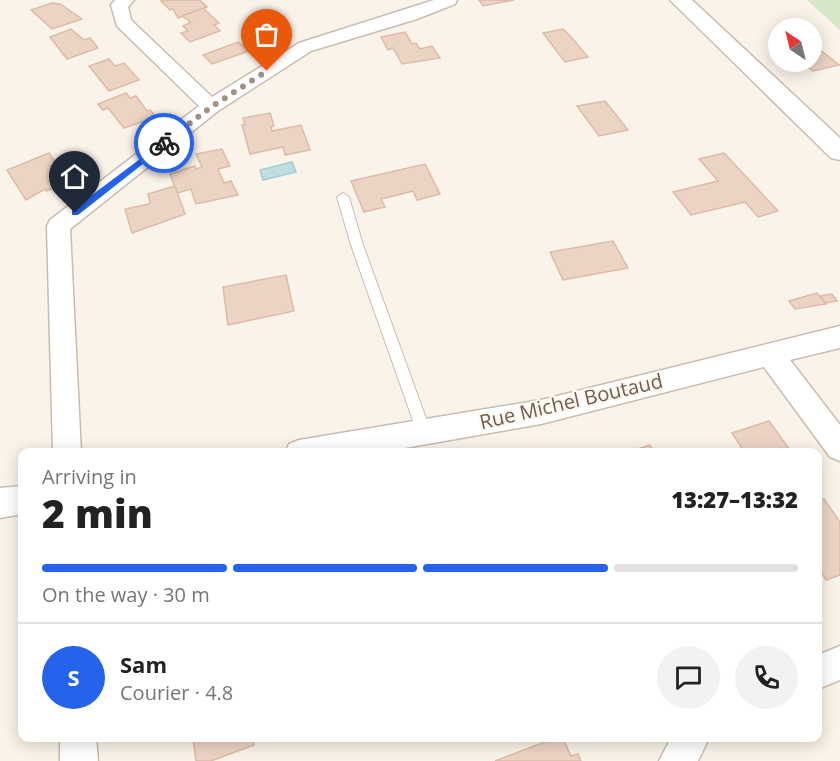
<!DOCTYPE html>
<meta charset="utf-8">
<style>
:root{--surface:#fff;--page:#f2f2f2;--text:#222;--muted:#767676;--line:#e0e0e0;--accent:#2563eb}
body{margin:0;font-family:"Open Sans",sans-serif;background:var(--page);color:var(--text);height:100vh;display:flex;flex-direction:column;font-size:22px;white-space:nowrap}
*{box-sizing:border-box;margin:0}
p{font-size:20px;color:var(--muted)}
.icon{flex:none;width:33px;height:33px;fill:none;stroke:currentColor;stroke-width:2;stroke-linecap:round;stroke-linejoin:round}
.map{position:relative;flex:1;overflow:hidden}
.details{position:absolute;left:18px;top:448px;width:804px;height:294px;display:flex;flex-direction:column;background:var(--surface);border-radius:12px;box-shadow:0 3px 15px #0003}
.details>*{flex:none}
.needle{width:39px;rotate:325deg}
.buttons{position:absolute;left:768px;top:18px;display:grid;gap:12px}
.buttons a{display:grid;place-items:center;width:54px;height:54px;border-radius:50%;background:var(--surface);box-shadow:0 3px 15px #0003;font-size:30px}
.pin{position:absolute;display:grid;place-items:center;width:51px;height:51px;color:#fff;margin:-62px -26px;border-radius:50% 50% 50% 0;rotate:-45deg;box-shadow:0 0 6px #0007}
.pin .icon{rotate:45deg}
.courier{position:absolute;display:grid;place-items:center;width:60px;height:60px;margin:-30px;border:4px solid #2563eb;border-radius:50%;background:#fff;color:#222;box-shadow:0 2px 8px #0007}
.head em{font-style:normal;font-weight:800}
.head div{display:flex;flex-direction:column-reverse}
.head{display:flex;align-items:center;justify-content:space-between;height:102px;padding:0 24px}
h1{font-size:39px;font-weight:800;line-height:45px}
.bar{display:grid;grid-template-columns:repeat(4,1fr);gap:9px 6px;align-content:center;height:72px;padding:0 24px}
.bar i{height:8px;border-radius:4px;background:var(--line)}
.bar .selected{background:var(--accent)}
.bar p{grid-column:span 4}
.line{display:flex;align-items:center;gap:15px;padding:0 24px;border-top:2px solid var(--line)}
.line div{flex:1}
.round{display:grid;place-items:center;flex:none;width:63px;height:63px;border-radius:32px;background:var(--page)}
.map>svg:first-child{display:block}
.green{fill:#d5e6c9}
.water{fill:#c0dde1;stroke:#a7ccd2;stroke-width:1.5}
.building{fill:#ecd4c4;stroke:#ddbba7;stroke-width:1.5}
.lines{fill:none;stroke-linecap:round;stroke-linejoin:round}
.service-casing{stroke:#cbbcb0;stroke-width:2}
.minor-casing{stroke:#cbbcb0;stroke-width:3}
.tertiary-casing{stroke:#cbbcb0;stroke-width:3}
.service{fill:#fff;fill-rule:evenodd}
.minor{fill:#fff;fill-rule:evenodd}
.tertiary{fill:#fff;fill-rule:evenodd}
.route{fill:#2563eb}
.done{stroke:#a19186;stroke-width:6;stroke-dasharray:0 10.8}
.labels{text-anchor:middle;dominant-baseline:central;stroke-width:4.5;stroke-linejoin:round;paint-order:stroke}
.street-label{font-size:20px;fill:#715c50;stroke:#fdf8ef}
</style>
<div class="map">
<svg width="840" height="761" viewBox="0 0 840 761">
<rect width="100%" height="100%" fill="#faf3e9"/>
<polygon class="green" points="807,0 840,0 840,30"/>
<polygon class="water" points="292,162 296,172 263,180 260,170"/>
<g class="building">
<polygon points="164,0 200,0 207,7 178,18 173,9 170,10 161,1"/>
<polygon points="479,0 514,0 483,6"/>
<polygon points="52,3 60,4 82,19 52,29 31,10"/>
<polygon points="203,8 219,23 214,25 220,31 190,42 181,33 188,31 183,26 191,22 182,16"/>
<polygon points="71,29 84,40 90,38 98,48 67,59 50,37"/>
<polygon points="563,29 572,38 588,57 565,62 543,33"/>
<polygon points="405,32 412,44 416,43 420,49 432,46 440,58 402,64 393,48 388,50 381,37"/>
<polygon points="238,42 249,51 212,64 203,55"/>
<polygon points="817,47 824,53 839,65 813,71 801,62 812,62 812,48"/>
<polygon points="109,59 115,66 124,63 139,80 109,91 89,66"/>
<polygon points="126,93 130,98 136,96 147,111 150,110 156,117 124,128 108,108 103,110 98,104"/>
<polygon points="605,101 628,130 599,136 577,106"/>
<polygon points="270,113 274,126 271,127 272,131 301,125 310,150 285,155 283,147 250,154 242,125 245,125 243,118"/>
<polygon points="222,149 230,166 218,169 224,183 231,181 238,195 196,204 191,189 177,193 170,174 195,166 196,169 202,167 196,154"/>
<polygon points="49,153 56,163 50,166 62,185 46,191 45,189 26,200 7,170"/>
<polygon points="724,153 778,211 758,217 745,202 691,215 673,192 718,181 699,159"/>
<polygon points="425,164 440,194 417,200 413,191 381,199 385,207 364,212 351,181"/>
<polygon points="175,186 185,214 132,233 125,209 149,204 150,202 148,194"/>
<polygon points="613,241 628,268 563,280 550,252"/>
<polygon points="286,275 294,311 228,325 223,287"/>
<polygon points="817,293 826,304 795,309 789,301"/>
<polygon points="832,294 837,301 826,303 820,296"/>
<polygon points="769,421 792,453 745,453 732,433"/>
<polygon points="650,445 654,453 626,453"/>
<polygon points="824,499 840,522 840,575 826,580 818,567 818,501"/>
<polygon points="193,738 253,738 254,745 211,761 196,761"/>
<polygon points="555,738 563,738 571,756 578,754 581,761 495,761"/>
</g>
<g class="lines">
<g class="service-casing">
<polygon id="service" points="343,193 349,197 363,245 431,432 429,437 424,438 419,437 417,432 351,245 337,197"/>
</g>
<g class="minor-casing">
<g id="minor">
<polygon points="115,0 134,0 128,7 131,20 212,97 299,43 434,0 457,0 455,4 417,19 311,51 218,111 70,229 81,453 53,453 47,226 50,220 199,106 117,26 111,5"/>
<polygon points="840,326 840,348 790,360 840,425 840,461 830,457 764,367 541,424 376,453 285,453 289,444 299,440 541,400"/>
<polygon points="22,486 22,514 0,518 0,488"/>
<polygon points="840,646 840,680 818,689 818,655"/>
<polygon points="60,738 96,738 98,761 60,761"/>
<polygon points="671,738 709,738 698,761 659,761"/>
</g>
</g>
<g class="tertiary-casing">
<polygon id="tertiary" points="670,0 692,0 840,138 840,160 831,158"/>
</g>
<use href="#service" class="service"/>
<use href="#minor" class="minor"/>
<use href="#tertiary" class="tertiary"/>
</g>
<polygon class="route" points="164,141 167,145 78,215 72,215 72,210"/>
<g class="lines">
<polyline class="done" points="164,143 211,107 267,71"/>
</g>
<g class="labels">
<g class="street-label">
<text transform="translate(571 401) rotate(-13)">Rue Michel Boutaud</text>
</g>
</g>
</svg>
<div class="buttons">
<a><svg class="needle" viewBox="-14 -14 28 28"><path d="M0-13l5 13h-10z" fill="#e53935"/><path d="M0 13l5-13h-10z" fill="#767676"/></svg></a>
</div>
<div class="pin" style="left:267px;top:71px;background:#ea580c"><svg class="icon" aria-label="bag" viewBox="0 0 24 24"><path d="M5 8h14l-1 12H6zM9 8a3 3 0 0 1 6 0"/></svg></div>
<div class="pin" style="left:75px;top:213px;background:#1f2937"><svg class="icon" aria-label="home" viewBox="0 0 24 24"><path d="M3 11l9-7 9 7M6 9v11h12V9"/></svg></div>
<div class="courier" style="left:164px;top:143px"><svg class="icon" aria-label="bike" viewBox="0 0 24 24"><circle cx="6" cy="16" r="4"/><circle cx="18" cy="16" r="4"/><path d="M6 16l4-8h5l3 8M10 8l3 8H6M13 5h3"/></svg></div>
<section class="details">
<div class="head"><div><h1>2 min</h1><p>Arriving in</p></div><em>13:27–13:32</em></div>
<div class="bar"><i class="selected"></i><i class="selected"></i><i class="selected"></i><i></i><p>On the way · 30 m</p></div>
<div class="line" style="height:108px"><b class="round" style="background:var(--accent);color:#fff">S</b><div><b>Sam</b><p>Courier · 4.8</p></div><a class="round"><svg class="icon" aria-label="chat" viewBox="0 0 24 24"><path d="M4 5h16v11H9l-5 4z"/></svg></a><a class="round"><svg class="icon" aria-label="phone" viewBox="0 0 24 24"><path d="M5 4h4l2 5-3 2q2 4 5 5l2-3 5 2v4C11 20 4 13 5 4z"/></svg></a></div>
</section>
</div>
